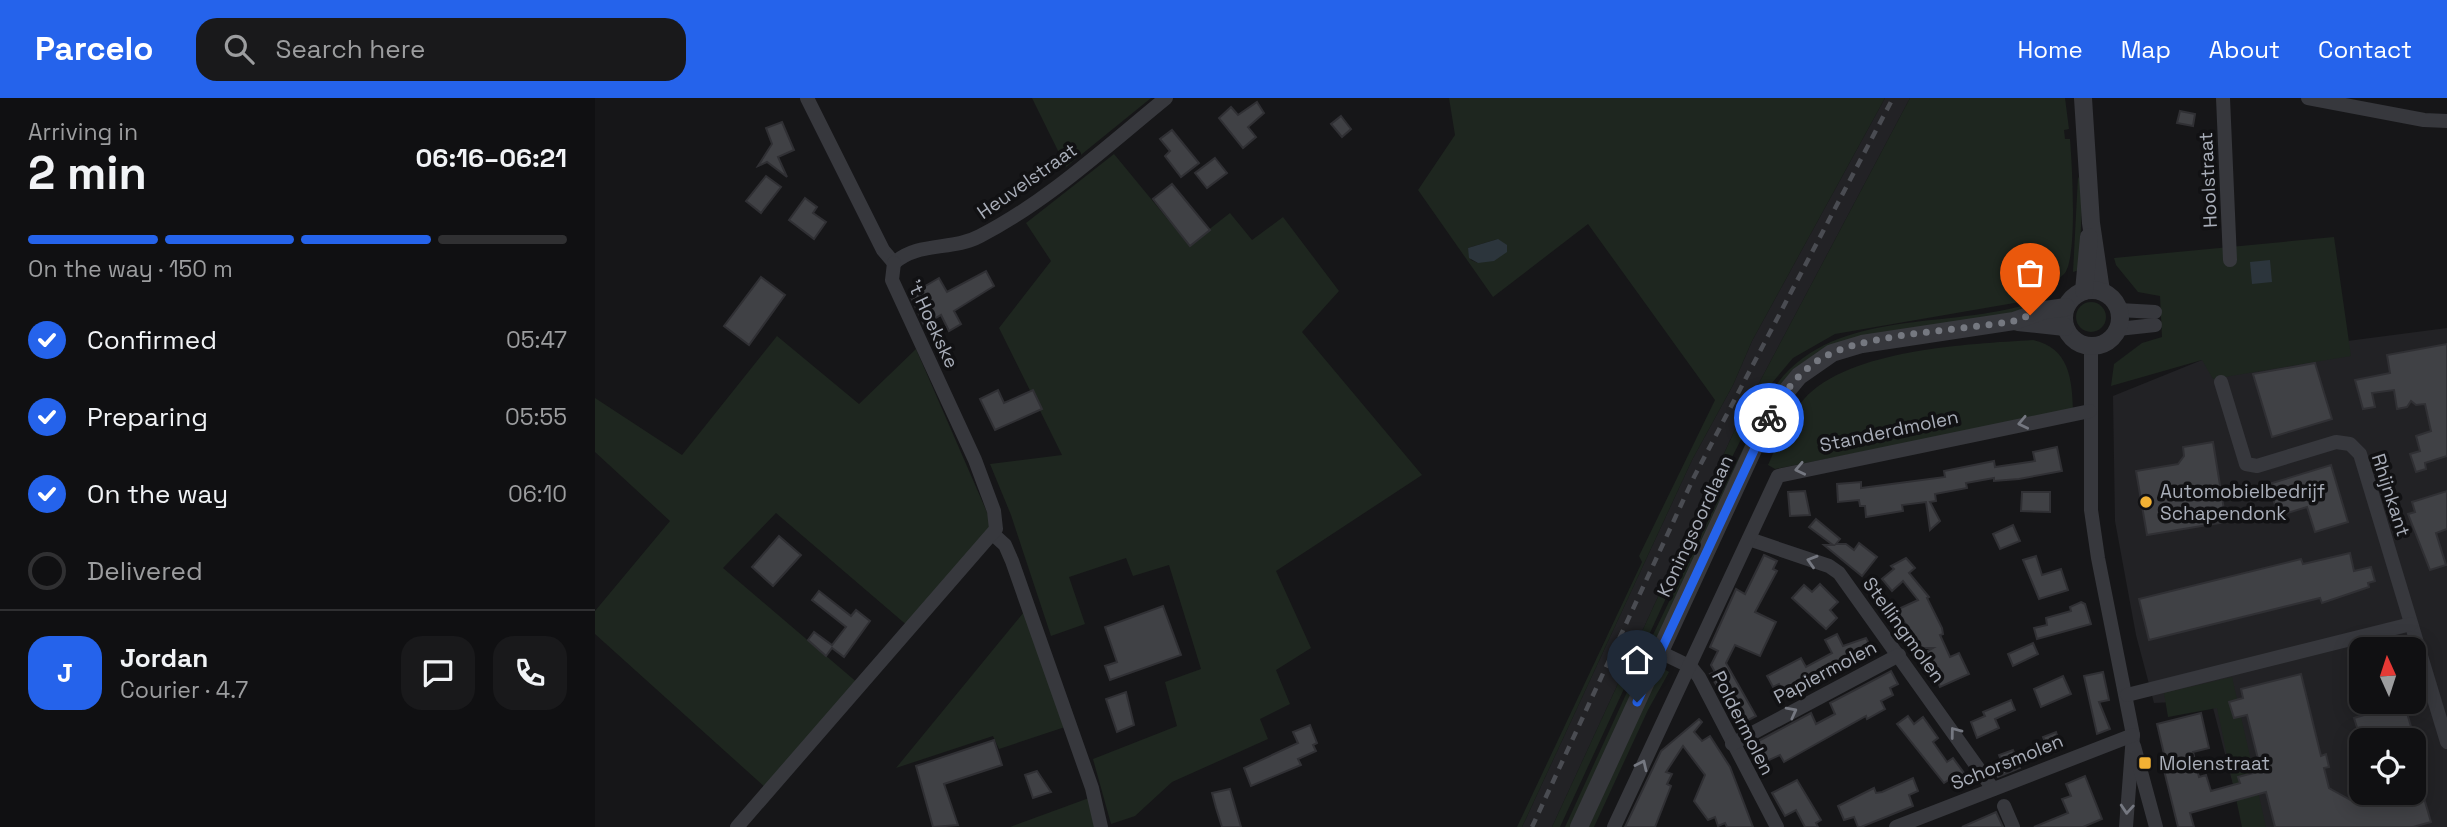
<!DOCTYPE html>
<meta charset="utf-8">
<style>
:root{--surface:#101012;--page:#19191b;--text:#f1f3f6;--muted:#9c9d9f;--line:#303032;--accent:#2563eb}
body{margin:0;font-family:"Space Grotesk",sans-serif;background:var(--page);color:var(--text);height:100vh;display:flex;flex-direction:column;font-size:26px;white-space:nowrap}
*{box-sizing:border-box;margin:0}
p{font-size:23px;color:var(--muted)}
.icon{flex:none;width:38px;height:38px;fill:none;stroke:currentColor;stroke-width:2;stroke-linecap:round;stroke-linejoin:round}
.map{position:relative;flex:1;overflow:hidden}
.drawer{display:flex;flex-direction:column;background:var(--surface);width:595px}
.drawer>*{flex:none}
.needle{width:46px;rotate:357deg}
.controls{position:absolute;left:1754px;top:539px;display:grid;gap:14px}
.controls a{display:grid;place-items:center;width:77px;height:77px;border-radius:14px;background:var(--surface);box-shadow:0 4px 18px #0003,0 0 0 2px var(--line);font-size:35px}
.pin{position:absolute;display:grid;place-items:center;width:60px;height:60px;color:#fff;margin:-72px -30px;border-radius:50% 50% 50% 0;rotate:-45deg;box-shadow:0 0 7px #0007}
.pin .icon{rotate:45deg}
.courier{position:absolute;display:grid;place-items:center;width:70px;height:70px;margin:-35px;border:5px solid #2563eb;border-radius:50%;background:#fff;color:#222;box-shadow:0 2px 9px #0007}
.summary em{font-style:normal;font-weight:700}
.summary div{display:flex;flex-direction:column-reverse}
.summary{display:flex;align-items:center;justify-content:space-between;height:119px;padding:0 28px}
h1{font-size:46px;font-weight:700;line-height:52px}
.bar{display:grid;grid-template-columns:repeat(4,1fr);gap:10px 7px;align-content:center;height:84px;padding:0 28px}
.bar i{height:9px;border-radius:5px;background:var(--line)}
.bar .current{background:var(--accent)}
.bar p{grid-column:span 4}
.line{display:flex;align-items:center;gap:18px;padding:0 28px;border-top:2px solid var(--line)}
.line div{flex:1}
.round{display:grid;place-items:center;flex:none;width:74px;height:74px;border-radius:21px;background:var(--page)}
ol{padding:0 28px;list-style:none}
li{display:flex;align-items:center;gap:21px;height:77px}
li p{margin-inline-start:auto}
li .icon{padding:7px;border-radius:50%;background:var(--accent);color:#fff;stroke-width:4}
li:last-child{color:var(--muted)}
li i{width:38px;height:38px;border:4px solid var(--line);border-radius:50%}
header{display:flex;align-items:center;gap:42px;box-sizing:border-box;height:98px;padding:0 35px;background:var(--accent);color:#fff}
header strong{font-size:33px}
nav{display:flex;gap:38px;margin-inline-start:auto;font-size:24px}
.search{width:490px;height:63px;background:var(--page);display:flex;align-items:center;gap:18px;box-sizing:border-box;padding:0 24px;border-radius:21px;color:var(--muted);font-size:26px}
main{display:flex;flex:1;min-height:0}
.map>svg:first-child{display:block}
.built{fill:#222225;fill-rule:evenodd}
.green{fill:#1e261f;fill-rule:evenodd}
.water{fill:#2c353c}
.building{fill:#404145;stroke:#303034;stroke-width:2}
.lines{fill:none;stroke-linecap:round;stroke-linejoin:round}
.minor{stroke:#37383d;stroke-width:14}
.tertiary{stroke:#37383d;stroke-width:18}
.rail{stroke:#4a4c52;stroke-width:4.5;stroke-dasharray:9 7;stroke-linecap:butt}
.oneway{stroke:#757881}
.done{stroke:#757880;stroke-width:7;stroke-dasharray:0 12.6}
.route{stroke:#2563eb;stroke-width:9}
.poi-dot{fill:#f2b134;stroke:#111113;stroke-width:2.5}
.labels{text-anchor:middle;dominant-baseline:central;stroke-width:7;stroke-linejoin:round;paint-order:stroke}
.street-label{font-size:19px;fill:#a8adb8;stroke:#111113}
.poi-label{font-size:19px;fill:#a8adb8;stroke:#111113;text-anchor:start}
</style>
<header>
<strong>Parcelo</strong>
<div class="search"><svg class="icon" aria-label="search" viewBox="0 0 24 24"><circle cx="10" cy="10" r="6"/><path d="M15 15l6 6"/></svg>Search here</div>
<nav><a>Home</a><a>Map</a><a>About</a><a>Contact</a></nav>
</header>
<main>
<section class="drawer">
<div class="summary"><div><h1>2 min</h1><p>Arriving in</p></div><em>06:16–06:21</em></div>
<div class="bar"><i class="current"></i><i class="current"></i><i class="current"></i><i></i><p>On the way · 150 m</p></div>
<ol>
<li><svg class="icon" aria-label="check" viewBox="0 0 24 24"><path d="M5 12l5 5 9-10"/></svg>Confirmed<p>05:47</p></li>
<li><svg class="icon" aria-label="check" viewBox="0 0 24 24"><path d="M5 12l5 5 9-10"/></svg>Preparing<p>05:55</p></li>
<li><svg class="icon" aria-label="check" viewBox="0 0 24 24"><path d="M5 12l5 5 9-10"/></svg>On the way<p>06:10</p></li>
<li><i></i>Delivered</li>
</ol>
<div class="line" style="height:126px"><b class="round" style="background:var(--accent);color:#fff">J</b><div><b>Jordan</b><p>Courier · 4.7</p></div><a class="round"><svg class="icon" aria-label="chat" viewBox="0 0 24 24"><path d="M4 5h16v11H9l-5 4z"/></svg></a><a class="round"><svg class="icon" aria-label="phone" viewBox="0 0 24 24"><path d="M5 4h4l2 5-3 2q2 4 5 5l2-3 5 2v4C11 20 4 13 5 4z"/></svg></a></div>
</section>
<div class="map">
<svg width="1852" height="729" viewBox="0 0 1852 729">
<rect width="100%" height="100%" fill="#161618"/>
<g class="built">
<polygon points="1290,0 1315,0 1144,323 957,729 927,729 1097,362 1138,287 1157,243"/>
<path d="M1852,230V729H1649L1616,602L1559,605L1541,537L1520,423L1518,298L1607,262ZM1766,551H1818V604H1766ZM1766,642H1818V695H1766Z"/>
</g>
<g class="green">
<polygon points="437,0 556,0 471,69"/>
<path d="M854,0H1290L1157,243L1138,287L1097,362L927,729H922L1047,464L1044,458L1120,302L993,126L898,199L823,92L860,37ZM903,141L883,165L876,162L873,150Z"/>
<path d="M1315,0H1470L1474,31L1469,32L1470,41H1475C1477,64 1483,162 1469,176C1452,191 1448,197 1425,204L1240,236L1198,260L1171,292L1128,377L965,729H957L1144,323Z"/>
<polygon points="519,56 594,147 635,115 657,142 688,119 744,193 707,234 827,377 681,473 716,550 681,572 695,606 665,621 673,641 577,684 540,718 516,726 498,661 582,628 570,584 606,571 574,467 538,478 531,460 474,479 490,526 456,538 416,417 395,366 467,357 404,230 456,163 431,125"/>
<polygon points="1483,79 1488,85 1484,172 1478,174"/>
<polygon points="1739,139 1756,258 1618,281 1607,262 1516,288 1519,266 1547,245 1567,239 1565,198 1543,194 1521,167 1519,160"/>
<path d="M1451,200L1438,211L1224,253L1200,271L1061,546L1055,543L1174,297C1235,202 1358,237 1451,200Z"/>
<circle cx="1496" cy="219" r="15"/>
<polygon points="182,238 264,306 321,251 398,428 314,529 181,415 128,470 264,586 172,691 0,536 0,513 75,423 0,354 0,300 87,357"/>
<path d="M1438,242C1474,250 1477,280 1478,312L1180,371L1173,367C1183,345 1193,320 1209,301C1254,251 1374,246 1438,242Z"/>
<polygon points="429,514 470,629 404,651 398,638 301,670"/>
<polygon points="1050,555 1056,557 977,729 970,729"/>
<polygon points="1066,569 1074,574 1053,612 999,729 992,729"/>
<polygon points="1637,579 1671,729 1647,729 1622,610 1573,619 1569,595"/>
<polygon points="494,700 502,729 415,729"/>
</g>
<g class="water">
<polygon points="903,141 912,147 912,154 899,163 883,165 874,160 873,150"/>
<polygon points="1675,162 1677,184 1657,186 1655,164"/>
</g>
<g class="building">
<polygon points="662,4 669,15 653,29 661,39 648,50 624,20 636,9 643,17"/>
<polygon points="1585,13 1600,16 1598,28 1582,25"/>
<polygon points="746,18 756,31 747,39 736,26"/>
<polygon points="187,24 199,52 183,59 192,79 172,64 163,68 177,46 171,30"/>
<polygon points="577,32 604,65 586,79 570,58 575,53 565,41"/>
<polygon points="620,60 632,75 612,90 600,75"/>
<polygon points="171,78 186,89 166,115 151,103"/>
<polygon points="577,86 615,132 595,148 558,101"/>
<polygon points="210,100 222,109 218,115 231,124 219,141 194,122"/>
<polygon points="391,173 399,188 359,213 366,226 354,233 346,217 329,227 315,197 344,180 352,194"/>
<polygon points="166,179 190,197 154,247 129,228"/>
<polygon points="1852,246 1852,358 1830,365 1831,371 1821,374 1815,356 1825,353 1821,338 1836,333 1830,306 1821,307 1816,303 1812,309 1802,311 1799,292 1777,295 1780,309 1768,311 1760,282 1795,275 1792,257"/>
<polygon points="1720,265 1737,321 1677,339 1658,276"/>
<polygon points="403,292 409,305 438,292 447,311 400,332 385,301"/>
<polygon points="1618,344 1631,424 1552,437 1541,373 1583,366 1589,358 1588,349"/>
<polygon points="1462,349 1467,373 1424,381 1399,383 1399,380 1371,385 1372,390 1340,396 1341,403 1335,404 1345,423 1335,432 1331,404 1307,407 1308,413 1271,419 1270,408 1265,408 1264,402 1243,404 1242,386 1266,384 1266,390 1350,379 1349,373 1399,363 1400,369 1440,363 1438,354"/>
<polygon points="1736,367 1753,424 1720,434 1712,409 1683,418 1674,386"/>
<polygon points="1210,393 1215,417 1195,418 1193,394"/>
<polygon points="1852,393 1852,431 1841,435 1851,467 1835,472 1813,416 1820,414 1817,404"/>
<polygon points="1427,394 1455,394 1455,414 1426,413"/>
<polygon points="1221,421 1245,441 1241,446 1251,446 1259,452 1264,445 1282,459 1267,478 1229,447 1238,447 1214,429"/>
<polygon points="1418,427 1425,443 1405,451 1398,436"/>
<polygon points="184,438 206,457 178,488 157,469"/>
<polygon points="1755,455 1759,473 1776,469 1780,483 1773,485 1774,489 1727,505 1725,500 1554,542 1544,501 1706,461 1708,466"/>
<polygon points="1169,457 1182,463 1178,471 1182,473 1160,514 1181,524 1165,558 1140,547 1131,565 1161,618 1144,627 1115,576 1120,574 1116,567 1123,553 1115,549 1141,491 1150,496"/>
<polygon points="1441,458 1447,477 1466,471 1473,492 1444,501 1428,462"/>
<polygon points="1311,460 1320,470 1314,475 1334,499 1332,500 1347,530 1348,536 1345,537 1355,559 1364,555 1374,576 1345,589 1331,554 1338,550 1323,550 1312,527 1299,513 1323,502 1308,483 1297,493 1287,481 1299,471 1296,468"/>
<polygon points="1225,486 1243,504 1235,512 1242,520 1231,531 1197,500 1209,487 1217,494"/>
<polygon points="224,493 256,518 261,512 275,523 249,559 237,550 231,558 213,542 219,534 237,547 251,529 217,502"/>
<polygon points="1486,504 1490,506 1496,526 1442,541 1439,530 1452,527 1451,520 1476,513 1475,509"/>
<polygon points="568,508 586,557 515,582 510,568 522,564 510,529"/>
<polygon points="1242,536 1248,548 1271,540 1278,553 1191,600 1184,586 1178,589 1172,578 1206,560 1211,569 1237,555 1230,542"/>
<polygon points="1438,545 1443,556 1418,568 1413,556"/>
<polygon points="1296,573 1303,586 1295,590 1298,597 1286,603 1290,611 1272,621 1271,618 1189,664 1185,657 1172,663 1170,659 1162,663 1154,648 1216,615 1221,626 1240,616 1235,605"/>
<polygon points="1508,574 1514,602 1504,604 1515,631 1502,636 1489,578"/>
<polygon points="1706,576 1726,658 1731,656 1734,669 1729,670 1734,690 1761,705 1795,695 1818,695 1818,674 1821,673 1836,724 1818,729 1680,729 1671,694 1595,715 1599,729 1583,729 1565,656 1569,656 1562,626 1606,615 1614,650 1598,654 1604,679 1611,677 1616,693 1645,685 1643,679 1666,673 1652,617 1639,620 1634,604 1648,600 1646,591"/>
<polygon points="1468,578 1476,596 1446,609 1439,591"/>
<polygon points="531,594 539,627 522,634 511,601"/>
<polygon points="1416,602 1420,612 1400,621 1404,630 1382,640 1376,624 1390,618 1388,614"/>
<polygon points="1809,605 1820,642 1766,642 1759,620"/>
<polygon points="1313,618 1319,626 1328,619 1343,640 1338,644 1352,664 1358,660 1372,679 1360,688 1355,681 1349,685 1302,626"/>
<polygon points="1104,621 1107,624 1099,634 1107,643 1115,638 1135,669 1158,729 1132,729 1130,725 1123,728 1120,719 1113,722 1099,703 1110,677 1088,648 1071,674 1077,676 1072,686 1076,688 1060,729 1030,729 1066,653"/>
<polygon points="715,627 722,645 718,647 721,653 703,661 706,667 656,688 649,670 703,645 698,634"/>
<polygon points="1461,634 1465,646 1453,651 1448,639"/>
<polygon points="399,642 407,667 349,686 363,727 338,729 321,668"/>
<polygon points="1418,652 1425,670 1403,679 1397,665 1406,662 1404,657"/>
<polygon points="442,673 456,694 438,700 430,677"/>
<polygon points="1490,678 1507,721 1488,729 1439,729 1473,715 1467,701 1476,698 1471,686"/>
<polygon points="1318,680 1323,693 1314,697 1318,708 1266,729 1263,729 1259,719 1249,722 1243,708 1279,690 1281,695 1287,694"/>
<polygon points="1202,682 1226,722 1221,725 1223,729 1210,729 1201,712 1190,718 1177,695"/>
<polygon points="635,691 638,701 646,729 627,729 621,710 617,695"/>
<polygon points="1401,714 1408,729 1367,729"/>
</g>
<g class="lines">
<g class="minor">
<polyline points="212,0 288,152 299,165"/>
<polyline points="1628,0 1635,162"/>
<polyline points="1713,0 1829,22 1852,23"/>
<path d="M299,165C324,143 357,153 385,138C453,103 512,48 571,0"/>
<polyline points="1524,212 1560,214"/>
<polyline points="1523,231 1560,227"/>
<polyline points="1496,248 1496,412 1503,460 1538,637 1531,729"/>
<polyline points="1626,284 1651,366 1662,368 1741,344 1755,346 1765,356 1852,644"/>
<polyline points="399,437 410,447 417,463 497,690 506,729"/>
<polyline points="1154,441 1234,468 1244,475 1398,691"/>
<polyline points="1065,554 1096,569 1104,579 1182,729"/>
<polyline points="1532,597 1816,526"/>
<polyline points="1137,646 1304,557"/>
<polyline points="1539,648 1561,729"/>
<polyline points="1409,708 1418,729"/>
<polyline points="142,729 401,431 399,413 380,362 297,182 299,165"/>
<polyline points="1019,729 1183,378 1495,313"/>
<polyline points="1301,729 1538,637"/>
</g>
<g class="tertiary">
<polyline points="1488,0 1496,125 1506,193"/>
<circle cx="1497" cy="220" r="28"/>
<polyline points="1489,193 1494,139"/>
<polyline points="1423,224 1470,229"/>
<polyline points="984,729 1162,343 1185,301 1204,278 1237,255 1267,246 1419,223 1450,212 1471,209"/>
</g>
<polyline class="rail" points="937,729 1099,379 1298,0"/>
</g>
<defs><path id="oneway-chevron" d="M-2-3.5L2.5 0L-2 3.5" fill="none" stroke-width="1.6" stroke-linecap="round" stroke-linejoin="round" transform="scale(1.75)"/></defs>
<g class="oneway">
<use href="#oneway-chevron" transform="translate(1428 325) rotate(168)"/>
<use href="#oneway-chevron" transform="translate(1205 371) rotate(168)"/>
<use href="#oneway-chevron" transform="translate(1217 463) rotate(-163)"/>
<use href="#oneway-chevron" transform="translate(1197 614) rotate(-28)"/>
<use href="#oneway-chevron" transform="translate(1360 634) rotate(-127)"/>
<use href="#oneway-chevron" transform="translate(1047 667) rotate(-65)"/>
<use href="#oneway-chevron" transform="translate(1532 711) rotate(94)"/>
</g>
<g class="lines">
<path class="done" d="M1174,320C1189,293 1209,267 1237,255C1282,235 1368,232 1419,223L1435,217"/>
<polyline class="route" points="1042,604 1174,320"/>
</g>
<g class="poi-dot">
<circle cx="1551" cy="404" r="7"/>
<rect x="1543" y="658" width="14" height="14" rx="3.5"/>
</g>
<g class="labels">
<g class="street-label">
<text transform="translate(1613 82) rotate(-93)">Hoolstraat</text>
<text transform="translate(432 83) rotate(-35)">Heuvelstraat</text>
<text transform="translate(338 226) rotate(65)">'t Hoekske</text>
<text transform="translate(1294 333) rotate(-12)">Standerdmolen</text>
<text transform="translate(1796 397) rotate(72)">Rhijnkant</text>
<text transform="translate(1100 428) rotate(-65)">Koningsoordlaan</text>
<text transform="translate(1309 532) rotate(54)">Stellingmolen</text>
<text transform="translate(1230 574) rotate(-28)">Papiermolen</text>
<text transform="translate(1148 625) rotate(63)">Poldermolen</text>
<text transform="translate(1412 664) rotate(-22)">Schorsmolen</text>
</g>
<g class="poi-label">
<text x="1565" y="393">Automobielbedrijf<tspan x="1565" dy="22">Schapendonk</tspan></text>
<text x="1564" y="665">Molenstraat</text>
</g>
</g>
</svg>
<div class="controls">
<a><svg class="needle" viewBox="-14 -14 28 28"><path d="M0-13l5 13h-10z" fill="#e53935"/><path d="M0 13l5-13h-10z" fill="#9c9d9f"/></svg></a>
<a><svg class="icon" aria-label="locate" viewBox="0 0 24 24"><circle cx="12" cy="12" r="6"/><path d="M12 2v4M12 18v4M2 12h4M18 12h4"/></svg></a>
</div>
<div class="pin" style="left:1435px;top:217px;background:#ea580c"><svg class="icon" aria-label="bag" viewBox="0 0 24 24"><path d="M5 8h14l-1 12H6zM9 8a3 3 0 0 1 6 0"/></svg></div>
<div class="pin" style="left:1042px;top:604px;background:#1f2937"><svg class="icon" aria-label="home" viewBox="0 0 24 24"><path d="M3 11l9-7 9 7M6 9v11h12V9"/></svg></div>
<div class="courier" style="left:1174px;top:320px"><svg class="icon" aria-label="bike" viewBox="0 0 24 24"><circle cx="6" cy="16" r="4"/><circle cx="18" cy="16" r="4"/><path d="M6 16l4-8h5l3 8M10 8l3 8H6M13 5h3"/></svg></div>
</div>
</main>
